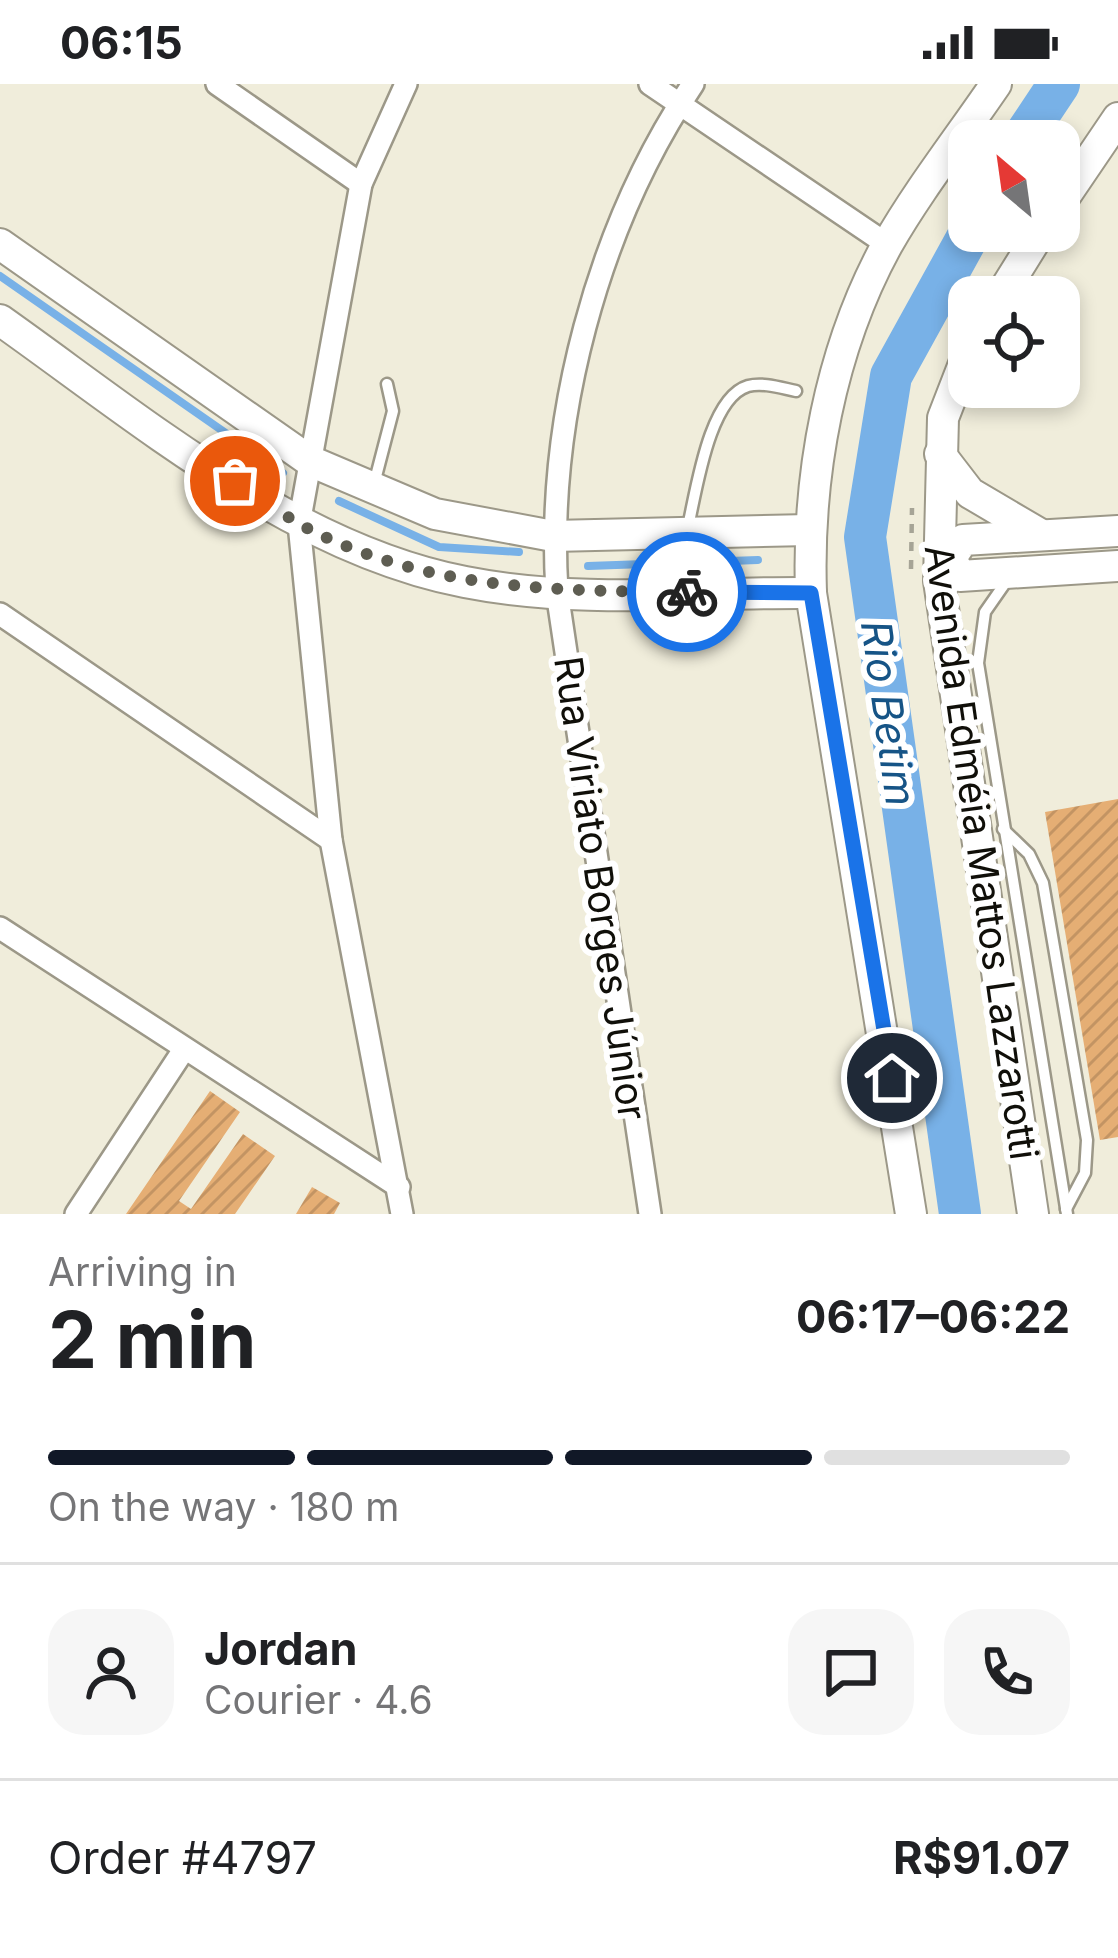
<!DOCTYPE html>
<meta charset="utf-8">
<style>
:root{--surface:#fff;--page:#f6f6f6;--text:#202124;--muted:#757577;--line:#e0e0e0;--accent:#111827}
body{margin:0;font-family:Inter,sans-serif;background:var(--page);color:var(--text);height:100vh;display:flex;flex-direction:column;font-size:45px;white-space:nowrap}
*{box-sizing:border-box;margin:0}
p{font-size:39px;color:var(--muted)}
.icon{flex:none;width:66px;height:66px;fill:none;stroke:currentColor;stroke-width:2;stroke-linecap:round;stroke-linejoin:round}
.map{position:relative;height:1130px;overflow:hidden}
.panel{display:flex;flex-direction:column;background:var(--surface);flex:1}
.panel>*{flex:none}
.needle{width:78px;rotate:331deg}
.fabs{position:absolute;left:948px;top:36px;display:grid;gap:24px}
.fabs a{display:grid;place-items:center;width:132px;height:132px;border-radius:24px;background:var(--surface);box-shadow:0 6px 18px #0003;font-size:60px}
.pin{position:absolute;display:grid;place-items:center;width:102px;height:102px;color:#fff;margin:-51px;border:6px solid #fff;border-radius:50%;box-shadow:0 3px 12px #0007}
.courier{position:absolute;display:grid;place-items:center;width:120px;height:120px;margin:-60px;border:9px solid #1a73e8;border-radius:50%;background:#fff;color:#222;box-shadow:0 3px 15px #0007}
.overview em{font-style:normal;font-weight:700}
.overview div{display:flex;flex-direction:column-reverse}
.overview{display:flex;align-items:center;justify-content:space-between;height:204px;padding:0 48px}
h1{font-size:78px;font-weight:700;line-height:90px}
.bar{display:grid;grid-template-columns:repeat(4,1fr);gap:18px 12px;align-content:center;height:144px;padding:0 48px}
.bar i{height:15px;border-radius:9px;background:var(--line)}
.bar .active{background:var(--accent)}
.bar p{grid-column:span 4}
.line{display:flex;align-items:center;gap:30px;padding:0 48px;border-top:3px solid var(--line)}
.line div{flex:1}
.round{display:grid;place-items:center;flex:none;width:126px;height:126px;border-radius:36px;background:var(--page)}
.status{display:flex;justify-content:space-between;align-items:center;height:84px;padding:0 60px;background:var(--surface);direction:ltr}
.status svg{height:33px;fill:currentColor}
.map>svg:first-child{display:block}
.lines{fill:none;stroke-linecap:round;stroke-linejoin:round}
.stream{stroke:#78b1e7;stroke-width:8}
.river{stroke:#78b1e7;stroke-width:42}
.building{fill:url(#building-hatch)}
.lane-casing{stroke:#9c9888;stroke-width:15}
.street-casing{stroke:#9c9888;stroke-width:26}
.secondary-casing{stroke:#9c9888;stroke-width:34}
.path{stroke:#a6a496;stroke-width:4.5;stroke-dasharray:9 9;stroke-linecap:butt}
.lane{stroke:#fff;stroke-width:10}
.street{stroke:#fff;stroke-width:21}
.secondary{stroke:#fff;stroke-width:30}
.done{stroke:#5e5d52;stroke-width:12;stroke-dasharray:0 21.6}
.route{stroke:#1a73e8;stroke-width:15}
.labels{text-anchor:middle;dominant-baseline:central;stroke-width:12;stroke-linejoin:round;paint-order:stroke}
.street-label{font-size:39px;fill:#100f09;stroke:#fff}
.water-label{font-size:42px;font-style:italic;fill:#165486;stroke:#fff}
</style>
<div class="status"><b>06:15</b><svg viewBox="0 0 49 12"><path d="M0 12V9h3v3zM5 12V6h3v6zM10 12V3h3v9zM15 12V0h3v12zM26 1h20v11H26zM47 4h2v5h-2z"/></svg></div>
<div class="map">
<svg width="1118" height="1130" viewBox="0 0 1118 1130">
<defs>
<pattern id="building-hatch" width="6" height="6" patternUnits="userSpaceOnUse" patternTransform="scale(3)"><rect width="6" height="6" fill="#e5ae74"/><path d="M-1 1l2-2M0 6l6-6M5 7l2-2" fill="none" stroke="#c39463"/></pattern>
</defs>
<rect width="100%" height="100%" fill="#f0eddb"/>
<g class="lines">
<g class="stream">
<polyline points="0,192 283,389"/>
<polyline points="339,417 439,463 519,468"/>
<polyline points="588,482 758,476"/>
</g>
<g class="river">
<polyline points="1021,57 1059,0"/>
<polyline points="960,1130 865,453 891,292 971,147"/>
</g>
</g>
<g class="building">
<polygon points="1118,715 1118,1053 1100,1056 1045,728"/>
<polygon points="210,1007 240,1028 179,1117 191,1125 243,1050 275,1072 235,1130 126,1130"/>
<polygon points="312,1103 340,1119 334,1130 296,1130"/>
</g>
<g class="lines">
<g class="lane-casing">
<g id="lane">
<polyline points="374,400 393,327 387,300"/>
<path d="M687,447C696,410 708,314 748,302C763,298 781,304 796,307"/>
<polyline points="1008,495 985,528 978,579 1067,1130"/>
<polyline points="1003,745 1029,770 1043,799 1087,1056 1085,1089 1066,1125"/>
</g>
</g>
<g class="street-casing">
<g id="street">
<polyline points="217,0 361,100"/>
<polyline points="650,0 888,161"/>
<polyline points="0,530 331,756"/>
<polyline points="0,844 399,1103"/>
<polyline points="76,1130 183,967"/>
<polyline points="402,1130 331,756 299,440 361,100 406,0"/>
<path d="M650,1130L557,508C546,336 597,143 693,0"/>
</g>
</g>
<g class="secondary-casing">
<g id="secondary">
<polyline points="1059,121 1118,34"/>
<polyline points="0,160 310,377 435,430 553,452 809,446"/>
<polyline points="1000,213 1041,147"/>
<path d="M0,236C140,335 293,465 465,498C576,520 698,508 811,509"/>
<polyline points="969,267 943,334 939,497 1033,1130"/>
<polyline points="940,370 970,409 1038,449"/>
<polyline points="1118,447 963,456 951,474 960,492 1118,482"/>
<path d="M911,1130L811,509C807,391 830,265 887,161C919,105 960,53 996,0"/>
</g>
</g>
<polyline class="path" points="911,485 912,424"/>
<use href="#lane" class="lane"/>
<use href="#street" class="street"/>
<use href="#secondary" class="secondary"/>
</g>
<g class="lines">
<path class="done" d="M235,397C258,412 281,430 305,443C424,506 556,507 687,508"/>
<polyline class="route" points="687,508 811,509 892,994"/>
</g>
<g class="labels">
<g class="street-label">
<text transform="translate(982 768) rotate(82)">Avenida Edméia Mattos Lazzarotti</text>
<text transform="translate(601 804) rotate(82)">Rua Viriato Borges Júnior</text>
</g>
<g class="water-label">
<text transform="translate(889 629) rotate(82)">Rio Betim</text>
</g>
</g>
</svg>
<div class="fabs">
<a><svg class="needle" viewBox="-14 -14 28 28"><path d="M0-13l5 13h-10z" fill="#e53935"/><path d="M0 13l5-13h-10z" fill="#757577"/></svg></a>
<a><svg class="icon" aria-label="locate" viewBox="0 0 24 24"><circle cx="12" cy="12" r="6"/><path d="M12 2v4M12 18v4M2 12h4M18 12h4"/></svg></a>
</div>
<div class="pin" style="left:235px;top:397px;background:#ea580c"><svg class="icon" aria-label="bag" viewBox="0 0 24 24"><path d="M5 8h14l-1 12H6zM9 8a3 3 0 0 1 6 0"/></svg></div>
<div class="pin" style="left:892px;top:994px;background:#1f2937"><svg class="icon" aria-label="home" viewBox="0 0 24 24"><path d="M3 11l9-7 9 7M6 9v11h12V9"/></svg></div>
<div class="courier" style="left:687px;top:508px"><svg class="icon" aria-label="bike" viewBox="0 0 24 24"><circle cx="6" cy="16" r="4"/><circle cx="18" cy="16" r="4"/><path d="M6 16l4-8h5l3 8M10 8l3 8H6M13 5h3"/></svg></div>
</div>
<section class="panel">
<div class="overview"><div><h1>2 min</h1><p>Arriving in</p></div><em>06:17–06:22</em></div>
<div class="bar"><i class="active"></i><i class="active"></i><i class="active"></i><i></i><p>On the way · 180 m</p></div>
<div class="line" style="height:216px"><a class="round"><svg class="icon" aria-label="person" viewBox="0 0 24 24"><circle cx="12" cy="8" r="4"/><path d="M4 21q1-7 8-7t8 7"/></svg></a><div><b>Jordan</b><p>Courier · 4.6</p></div><a class="round"><svg class="icon" aria-label="chat" viewBox="0 0 24 24"><path d="M4 5h16v11H9l-5 4z"/></svg></a><a class="round"><svg class="icon" aria-label="phone" viewBox="0 0 24 24"><path d="M5 4h4l2 5-3 2q2 4 5 5l2-3 5 2v4C11 20 4 13 5 4z"/></svg></a></div>
<div class="line" style="height:156px"><div>Order #4797</div><b>R$91.07</b></div>
</section>
